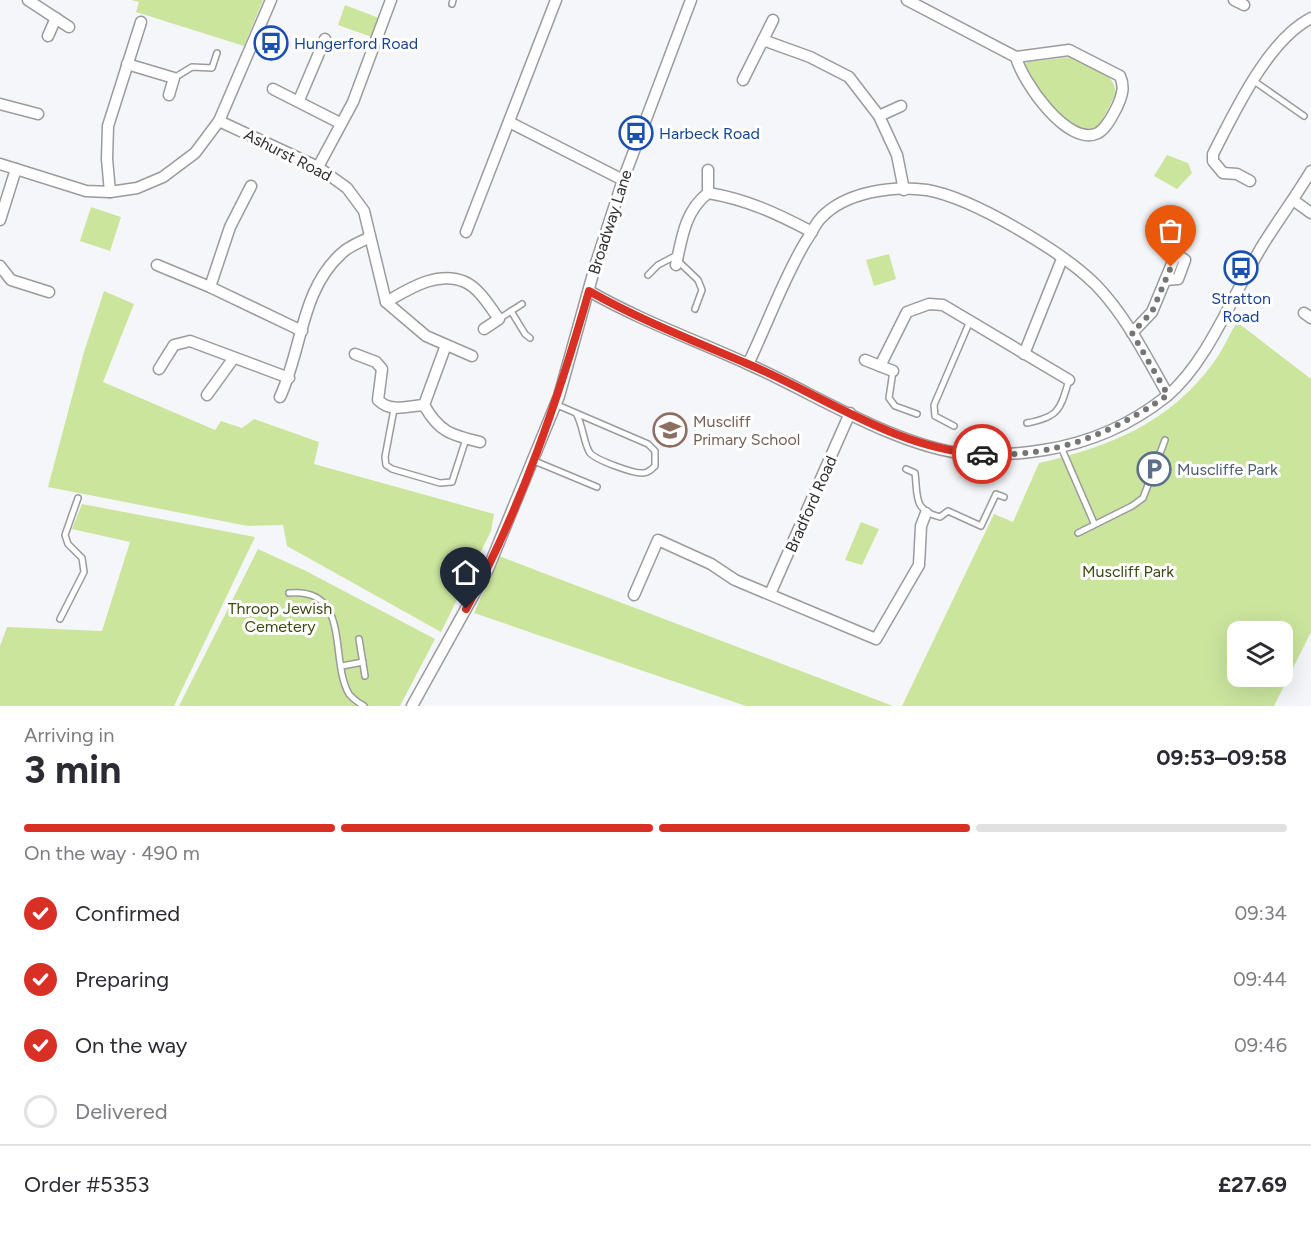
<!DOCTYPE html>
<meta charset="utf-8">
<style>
:root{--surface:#fff;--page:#f2f2f3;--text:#2b2b33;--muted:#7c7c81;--line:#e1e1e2;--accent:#d93025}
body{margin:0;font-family:Figtree,sans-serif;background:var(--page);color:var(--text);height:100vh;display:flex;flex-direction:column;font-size:22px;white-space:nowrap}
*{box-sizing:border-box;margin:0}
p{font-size:20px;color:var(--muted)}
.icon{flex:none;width:33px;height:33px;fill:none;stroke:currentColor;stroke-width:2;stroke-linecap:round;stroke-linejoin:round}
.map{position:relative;height:706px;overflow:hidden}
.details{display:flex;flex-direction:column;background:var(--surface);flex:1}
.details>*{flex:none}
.fabs{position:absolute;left:1227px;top:621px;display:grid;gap:12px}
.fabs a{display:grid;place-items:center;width:66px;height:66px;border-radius:12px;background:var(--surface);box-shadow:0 6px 24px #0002;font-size:30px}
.pin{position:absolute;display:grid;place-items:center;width:51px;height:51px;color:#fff;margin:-62px -26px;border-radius:50% 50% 50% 0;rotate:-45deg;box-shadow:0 0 6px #0007}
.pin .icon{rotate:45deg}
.courier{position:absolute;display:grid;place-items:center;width:60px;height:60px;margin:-30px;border:4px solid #d93025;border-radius:50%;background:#fff;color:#222;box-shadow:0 2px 8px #0007}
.head em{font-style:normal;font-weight:700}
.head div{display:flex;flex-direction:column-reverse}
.head{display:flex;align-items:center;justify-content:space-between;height:102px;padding:0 24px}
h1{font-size:39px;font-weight:700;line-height:45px}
.bar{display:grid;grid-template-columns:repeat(4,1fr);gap:9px 6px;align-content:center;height:72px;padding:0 24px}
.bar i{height:8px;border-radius:4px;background:var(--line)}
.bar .active{background:var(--accent)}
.bar p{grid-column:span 4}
.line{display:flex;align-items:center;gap:15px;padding:0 24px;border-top:2px solid var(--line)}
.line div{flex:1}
ol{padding:0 24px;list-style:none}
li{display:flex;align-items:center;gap:18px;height:66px}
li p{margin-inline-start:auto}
li .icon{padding:6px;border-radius:50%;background:var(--accent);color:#fff;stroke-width:4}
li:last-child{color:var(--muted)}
li i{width:33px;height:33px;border:3px solid var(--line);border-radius:50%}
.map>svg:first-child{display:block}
.green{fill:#cbe59d;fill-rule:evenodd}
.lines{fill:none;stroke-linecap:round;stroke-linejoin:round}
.lane-casing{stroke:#9a9b9d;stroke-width:8}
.street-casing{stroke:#9a9b9d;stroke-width:13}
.lane{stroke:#fff;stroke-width:5}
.street{stroke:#fff;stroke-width:10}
.done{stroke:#747576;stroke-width:6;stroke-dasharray:0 10.8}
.route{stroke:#d93025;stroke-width:8}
.labels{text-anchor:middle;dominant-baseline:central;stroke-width:6;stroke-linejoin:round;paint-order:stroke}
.transit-label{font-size:16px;fill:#164399;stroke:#fff;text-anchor:start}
.street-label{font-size:16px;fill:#2f2f30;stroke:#fff}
.education-label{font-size:16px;fill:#785e54;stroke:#fff;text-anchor:start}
.service-label{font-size:16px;fill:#4e5e75;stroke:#fff;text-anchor:start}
.park-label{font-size:16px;fill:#3a4b11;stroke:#fff}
</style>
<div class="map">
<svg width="1311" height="706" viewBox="0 0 1311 706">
<rect width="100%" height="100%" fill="#f5f6f9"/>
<g class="green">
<polygon points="131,0 263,0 244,46 136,12 139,2"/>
<polygon points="345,5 379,18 372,37 338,25"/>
<path d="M1070,57C1088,64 1114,71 1116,93L1099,126L1085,131L1054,115L1023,65L1028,62Z"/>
<polygon points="1167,155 1188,163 1192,173 1177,189 1154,176"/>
<polygon points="91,207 121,217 110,251 80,241"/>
<polygon points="889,254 896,279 874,286 866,260"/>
<polygon points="104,291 134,304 103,382 215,430 221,421 242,428 254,419 319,442 314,464 494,514 491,531 441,632 287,546 283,525 248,526 48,487 84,352"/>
<path d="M1237,322L1311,379V632L1274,706H902L994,514L1013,522L1039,463C1109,447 1170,423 1214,362C1223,350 1229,335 1237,322ZM1238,632H1282V676H1238Z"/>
<polygon points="82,504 255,537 174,706 0,706 0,646 7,627 102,631 130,542 72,529"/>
<polygon points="861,522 879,529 862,565 845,560"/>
<polygon points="258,549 306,571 435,639 400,706 179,706"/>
<polygon points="499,556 893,706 746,706 474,613"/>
</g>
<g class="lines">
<g class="lane-casing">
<g id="lane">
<polyline points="452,4 453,0"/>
<polyline points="174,78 192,67 212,68 217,53"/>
<polyline points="1254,81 1304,116"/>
<polyline points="677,260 698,280 702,290 695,309"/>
<polyline points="648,275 658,265 677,255"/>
<polyline points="511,311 525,334 530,338"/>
<polyline points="499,319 522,304"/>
<polyline points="893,371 889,398 895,406 917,414"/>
<path d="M555,404L648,444L655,451V466C651,470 648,473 643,473C634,474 596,460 590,453C584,445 583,425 576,413"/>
<polyline points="394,409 385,457 386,465 392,469 440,483 452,482 466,439"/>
<path d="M1027,423C1059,417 1060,410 1069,380"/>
<polyline points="954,426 935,416 934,405 970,321"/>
<polyline points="1061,447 1094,523"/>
<polyline points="532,460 597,487"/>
<path d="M906,469L915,473C918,497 913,510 940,517L948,511L981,526L996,494L1004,497"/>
<polyline points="1078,533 1132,506 1143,498 1165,440"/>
<path d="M289,593C352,587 329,660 349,694C353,699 359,703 364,706"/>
<polyline points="60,619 84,572 82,558 68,544 65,535 78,498"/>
<polyline points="359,639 365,676"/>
<polyline points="342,666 363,662"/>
</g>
</g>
<g class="street-casing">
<g id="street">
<polyline points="28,0 69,27"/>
<path d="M907,0L1016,57L1069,50L1120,76C1125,87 1122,96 1117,107C1112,116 1107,128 1098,133C1068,148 1022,81 1016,57"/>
<polyline points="1234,0 1244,5"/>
<polyline points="48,36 56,18"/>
<polyline points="763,40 810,57 849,77 879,116 897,155 904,190"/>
<polyline points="127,64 174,78 169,95"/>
<polyline points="743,80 773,20"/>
<polyline points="273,89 340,123"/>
<polyline points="299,100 325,39"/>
<polyline points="0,104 38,114"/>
<polyline points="879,116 901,106"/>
<polyline points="219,121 318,167 347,188 364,211 386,302 426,336 472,356"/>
<polyline points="509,122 623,180"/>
<polyline points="0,164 86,191 110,192 137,188 163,177 195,153 219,121 271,0"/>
<polyline points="318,167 353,102 391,0"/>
<path d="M1250,181L1237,174L1223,173L1213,161V154C1235,111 1268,40 1311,18"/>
<polyline points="110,192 107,159 108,126 141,22"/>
<polyline points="708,193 708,170"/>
<polyline points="1293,200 1311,213"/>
<polyline points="0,220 16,169"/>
<polyline points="466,232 556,0"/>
<polyline points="157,265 210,287 302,331"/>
<path d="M676,265C682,237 685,211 708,193C746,199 778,214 812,232"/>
<polyline points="0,266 11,280 49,292"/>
<polyline points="210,287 230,227 251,186"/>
<path d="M589,291C641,321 696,340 750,365C815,394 897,447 967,454C993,456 1019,454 1044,450C1089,443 1132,424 1167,396C1209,361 1235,289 1264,243C1279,219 1296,196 1311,171"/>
<path d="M386,302C409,289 437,270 465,282C479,288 490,307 499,319L484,329"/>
<polyline points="1304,313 1311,318"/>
<polyline points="1132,333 1152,312 1176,254 1185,260 1178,279 1165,280"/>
<path d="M355,354L376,362L382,369L378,400C391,413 407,406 424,405C439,432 451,435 480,442"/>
<polyline points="1024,354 1062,259"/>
<polyline points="865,360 893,371"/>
<path d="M748,364C768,323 783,279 806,241C811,234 815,224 821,218C845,192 893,185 927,190C973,198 1063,252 1096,285C1126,316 1147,358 1168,395"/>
<polyline points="880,366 907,312 929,304 943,305 1069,380"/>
<polyline points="159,369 174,345 190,341 289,378"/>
<polyline points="207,395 233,359"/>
<path d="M280,397C302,350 301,289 342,253C349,246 361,242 370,237"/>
<polyline points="424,405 446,345"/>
<polyline points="770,594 850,413"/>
<polyline points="634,595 658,540 711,564 735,580 876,639 919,565 921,526 926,513"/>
<polyline points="412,706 488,569 559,396 596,263 623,180 691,0"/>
</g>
</g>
<use href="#lane" class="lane"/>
<use href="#street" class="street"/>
</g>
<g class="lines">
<path class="done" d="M982,454C1054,458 1109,435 1168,395L1132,333L1152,312L1171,267"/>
<path class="route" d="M466,609C521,509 558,400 589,291C640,320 694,341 748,364C824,396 898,450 982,454"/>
</g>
<defs>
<g id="bus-ring" transform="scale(1.725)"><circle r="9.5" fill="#fff" stroke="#1a4fb4" stroke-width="1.5"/><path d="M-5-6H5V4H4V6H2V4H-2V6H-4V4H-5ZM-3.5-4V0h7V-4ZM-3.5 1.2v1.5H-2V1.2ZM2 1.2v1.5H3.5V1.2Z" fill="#1a4fb4"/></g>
<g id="school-ring" transform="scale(1.725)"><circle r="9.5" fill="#fff" stroke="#8d6e63" stroke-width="1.5"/><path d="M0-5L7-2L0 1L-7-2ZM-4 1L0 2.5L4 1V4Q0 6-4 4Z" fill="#8d6e63"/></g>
<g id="parking-ring" transform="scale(1.725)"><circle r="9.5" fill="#fff" stroke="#5c6f8a" stroke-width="1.5"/><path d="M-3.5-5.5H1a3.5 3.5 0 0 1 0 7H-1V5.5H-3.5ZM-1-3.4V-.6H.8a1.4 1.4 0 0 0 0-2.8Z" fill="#5c6f8a"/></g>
</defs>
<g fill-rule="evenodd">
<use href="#bus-ring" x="271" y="43"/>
<use href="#bus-ring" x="636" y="133"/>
<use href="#bus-ring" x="1241" y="268"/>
<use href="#school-ring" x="670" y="430"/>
<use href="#parking-ring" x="1154" y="469"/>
</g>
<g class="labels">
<g class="transit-label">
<text x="294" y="43">Hungerford Road</text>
<text x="659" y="133">Harbeck Road</text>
<text x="1241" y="298" text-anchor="middle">Stratton<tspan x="1241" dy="18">Road</tspan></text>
</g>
<g class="street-label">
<text transform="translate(288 155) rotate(27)">Ashurst Road</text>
<text transform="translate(610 222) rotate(-72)">Broadway Lane</text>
<text transform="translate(811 504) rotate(-66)">Bradford Road</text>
</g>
<g class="education-label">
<text x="693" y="421">Muscliff<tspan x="693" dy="18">Primary School</tspan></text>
</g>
<g class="service-label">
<text x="1177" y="469">Muscliffe Park</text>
</g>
<g class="park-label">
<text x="1128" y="571">Muscliff Park</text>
<text x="280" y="608">Throop Jewish<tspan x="280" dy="18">Cemetery</tspan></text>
</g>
</g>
</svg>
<div class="fabs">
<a><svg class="icon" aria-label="layers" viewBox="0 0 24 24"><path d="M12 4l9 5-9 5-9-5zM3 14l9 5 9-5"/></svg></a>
</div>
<div class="pin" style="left:1171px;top:267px;background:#ea580c"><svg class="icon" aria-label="bag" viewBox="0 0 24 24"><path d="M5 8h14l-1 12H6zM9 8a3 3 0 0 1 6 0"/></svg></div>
<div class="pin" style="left:466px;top:609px;background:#1f2937"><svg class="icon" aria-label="home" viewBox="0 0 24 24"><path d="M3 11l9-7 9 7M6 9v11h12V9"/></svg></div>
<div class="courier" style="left:982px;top:454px"><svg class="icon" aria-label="car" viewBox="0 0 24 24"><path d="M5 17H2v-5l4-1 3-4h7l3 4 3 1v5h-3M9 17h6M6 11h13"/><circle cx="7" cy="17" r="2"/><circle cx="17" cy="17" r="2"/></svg></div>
</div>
<section class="details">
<div class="head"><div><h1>3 min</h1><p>Arriving in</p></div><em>09:53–09:58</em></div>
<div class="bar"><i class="active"></i><i class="active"></i><i class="active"></i><i></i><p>On the way · 490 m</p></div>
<ol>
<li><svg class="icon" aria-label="check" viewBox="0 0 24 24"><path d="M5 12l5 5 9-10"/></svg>Confirmed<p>09:34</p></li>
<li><svg class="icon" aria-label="check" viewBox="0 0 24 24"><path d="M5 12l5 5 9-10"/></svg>Preparing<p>09:44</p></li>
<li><svg class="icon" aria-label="check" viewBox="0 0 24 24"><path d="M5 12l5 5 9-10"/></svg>On the way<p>09:46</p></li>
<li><i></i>Delivered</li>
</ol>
<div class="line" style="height:78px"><div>Order #5353</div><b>£27.69</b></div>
</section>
